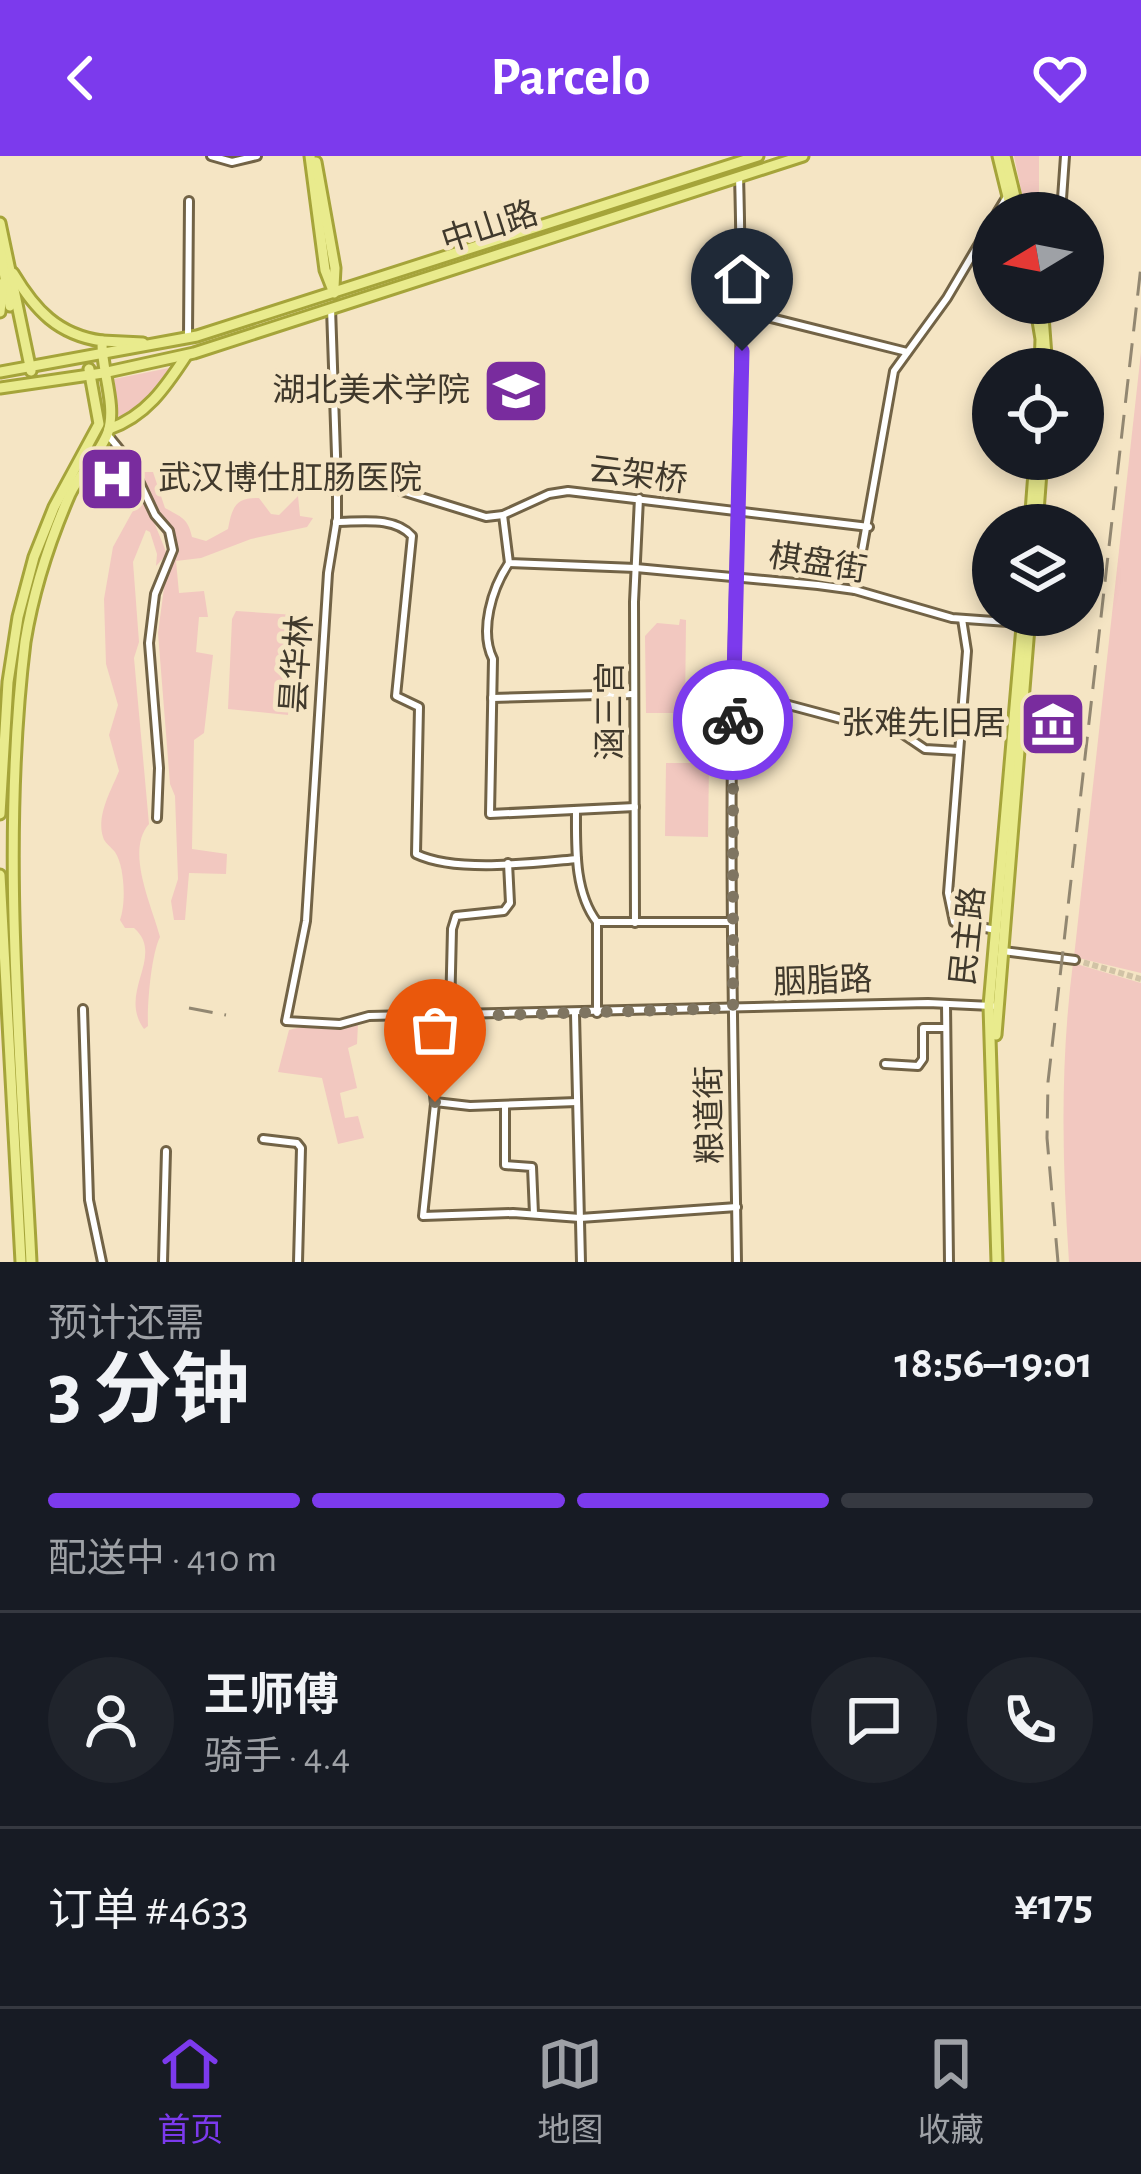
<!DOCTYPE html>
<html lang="zh">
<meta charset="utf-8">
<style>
:root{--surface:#171b24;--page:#20242c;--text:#f1f3f6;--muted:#9ea1a6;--line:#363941;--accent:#7c3aed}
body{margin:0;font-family:"Alegreya Sans","Noto Sans SC",sans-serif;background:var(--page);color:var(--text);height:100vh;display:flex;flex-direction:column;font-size:45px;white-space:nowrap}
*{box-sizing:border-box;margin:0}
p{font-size:39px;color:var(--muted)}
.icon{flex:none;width:66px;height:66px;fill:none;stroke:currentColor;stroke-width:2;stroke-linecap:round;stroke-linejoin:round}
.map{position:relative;height:1106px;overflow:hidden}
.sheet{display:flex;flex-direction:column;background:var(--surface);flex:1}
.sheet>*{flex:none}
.needle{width:78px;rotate:260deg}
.buttons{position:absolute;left:972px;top:36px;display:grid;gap:24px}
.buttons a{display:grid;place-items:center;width:132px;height:132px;border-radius:50%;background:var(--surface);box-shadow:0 6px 18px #0003;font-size:60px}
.pin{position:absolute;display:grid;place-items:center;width:102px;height:102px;color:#fff;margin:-123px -51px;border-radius:50% 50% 50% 0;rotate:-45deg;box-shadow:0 0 12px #0007}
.pin .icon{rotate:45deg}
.courier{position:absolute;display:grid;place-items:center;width:120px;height:120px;margin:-60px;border:9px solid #7c3aed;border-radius:50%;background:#fff;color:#222;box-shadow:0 3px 15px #0007}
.head em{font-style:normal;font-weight:700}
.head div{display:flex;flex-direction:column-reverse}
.head{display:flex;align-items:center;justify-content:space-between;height:204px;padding:0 48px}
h1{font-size:78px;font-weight:700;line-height:90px}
.bar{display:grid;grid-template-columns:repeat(4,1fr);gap:18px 12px;align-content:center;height:144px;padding:0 48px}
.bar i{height:15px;border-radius:9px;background:var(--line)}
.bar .active{background:var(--accent)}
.bar p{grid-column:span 4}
.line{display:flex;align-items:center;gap:30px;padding:0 48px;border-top:3px solid var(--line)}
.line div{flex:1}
.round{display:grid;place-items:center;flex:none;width:126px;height:126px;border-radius:63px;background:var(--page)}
header{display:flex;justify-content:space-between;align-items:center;height:156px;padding:0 48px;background:var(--accent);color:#fff;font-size:54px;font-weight:700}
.tab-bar{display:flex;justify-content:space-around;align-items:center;height:168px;border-top:3px solid var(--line);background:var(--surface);font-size:33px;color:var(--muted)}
.tab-bar a{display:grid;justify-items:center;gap:6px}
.tab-bar .active{color:var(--accent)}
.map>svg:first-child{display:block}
.green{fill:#f2c8c0}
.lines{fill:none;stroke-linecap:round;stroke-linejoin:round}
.minor-tunnel{stroke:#d1c3a6;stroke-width:6;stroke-dasharray:6 3;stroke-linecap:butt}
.minor-casing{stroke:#726346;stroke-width:12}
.major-casing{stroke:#a5a43a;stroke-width:15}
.minor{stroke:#fff;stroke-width:6}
.major{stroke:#e9eb8d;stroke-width:9}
.rail{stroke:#928771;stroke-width:3;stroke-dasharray:24 12;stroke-linecap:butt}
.done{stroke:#7f7561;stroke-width:12;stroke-dasharray:0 21.6}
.route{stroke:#7c3aed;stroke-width:15}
.labels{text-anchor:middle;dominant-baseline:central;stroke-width:10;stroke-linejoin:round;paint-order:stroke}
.street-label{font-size:33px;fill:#40392c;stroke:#f5e5c4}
.poi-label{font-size:33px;fill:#40392c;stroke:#f5e5c4;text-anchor:end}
</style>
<header><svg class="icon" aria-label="back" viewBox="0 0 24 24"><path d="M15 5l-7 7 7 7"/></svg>Parcelo<svg class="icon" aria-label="heart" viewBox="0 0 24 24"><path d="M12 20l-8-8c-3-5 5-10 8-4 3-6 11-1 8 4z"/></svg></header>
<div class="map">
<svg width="1141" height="1106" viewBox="0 0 1141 1106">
<rect width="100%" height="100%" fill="#f5e5c4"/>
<g class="green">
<polygon points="1014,0 1039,0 1039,57 1026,57"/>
<polygon points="1141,196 1141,817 1074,801"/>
<polygon points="174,211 125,266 119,265 114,223"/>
<path d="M143,316H153L165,352C181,361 188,362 192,381L206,385L228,373C232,352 235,341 259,342L271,358L279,359L298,340L300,360L313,362L307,371L251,383L201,402L176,405L179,437L204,435L208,461H199L196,496L213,499L204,577L194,584L192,693L227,698L226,718L189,717L185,764H174L171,745L178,723L175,640L170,628L158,477L169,394L147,336Z"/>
<path d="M140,342L145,344L167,398L156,410L157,398L150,376L146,374L133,406L139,486L134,502L149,668C125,695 152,750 160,781C151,799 147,850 148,870L144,873C117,836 166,800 134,772H125L120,764C126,748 125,711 115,696C112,692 104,686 103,681C96,659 112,633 119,615L109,579L118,549L106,508L104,443L113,391Z"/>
<polygon points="236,455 295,459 288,559 228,553 232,463"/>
<polygon points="680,463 686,464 685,557 646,557 645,480 657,467 679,469"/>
<polygon points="666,607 709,607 708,681 665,680"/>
<path d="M1073,807L1141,827V1106H1069C1062,1005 1060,908 1073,807Z"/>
<path d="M358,868L357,888L348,892L357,932L340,937L345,962L358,960L364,982L338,988L322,922L278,916L289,874C308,868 334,874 358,868Z"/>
</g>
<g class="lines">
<polyline class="minor-tunnel" points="1075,804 1141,823"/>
<g class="minor-casing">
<g id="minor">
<polyline points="211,0 232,6 257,0"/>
<polyline points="997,57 1008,39"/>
<polyline points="1061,57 1065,0"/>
<polyline points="331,152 337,328 337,362 328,417 306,765 286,865 340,868 369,860 928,847 992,850"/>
<polyline points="743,155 907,196"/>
<polyline points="188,181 189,45"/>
<polyline points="107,278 130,306 155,359 169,375 173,394 155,438 149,487 159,612 157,662"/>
<polyline points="337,328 392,332 486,361 503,359 549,338 568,335 869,371"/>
<polyline points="503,359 509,407 636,412 818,429 855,434 952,462 1022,467"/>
<path d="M336,366C361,366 394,360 412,380L396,540L419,551L416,698C456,717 533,707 577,703"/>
<path d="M509,407C492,432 479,475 493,503L490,658L635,651"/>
<polyline points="855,434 894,215 947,142 993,64"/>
<polyline points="962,463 967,495 948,737 954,766 996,774"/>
<polyline points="733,540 770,544 845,564 878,561 925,593 959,595"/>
<polyline points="492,542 634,538"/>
<path d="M576,655C576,691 574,736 597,766"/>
<polyline points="597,766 731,766"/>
<polyline points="597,766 597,857"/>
<polyline points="635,767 634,446 639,342"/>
<polyline points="1003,795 1075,804"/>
<polyline points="946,848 949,1106"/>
<polyline points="83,853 89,1044 102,1106"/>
<polyline points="450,858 452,773 456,760 504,755 510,747 508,707"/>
<polyline points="575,858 581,1106"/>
<polyline points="433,861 431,913 435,948 423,1060 513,1057 580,1062 737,1051"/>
<polyline points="885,908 918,910 923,903 923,872 945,872"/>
<polyline points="435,946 470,950 577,946"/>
<polyline points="505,949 505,1009 532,1011 534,1058"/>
<polyline points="263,983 297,987 301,992 298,1106"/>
<polyline points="163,1106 166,995"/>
<path d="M737,1106C734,911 729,717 733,522C736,354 744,188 739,20"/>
</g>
</g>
<g class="major-casing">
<g id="major">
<polyline points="310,0 325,114 334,137"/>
<polyline points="998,0 1012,57"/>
<polyline points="1005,0 1019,57"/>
<polyline points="316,6 335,112 334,131"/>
<polyline points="0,67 31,215"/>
<polyline points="0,93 10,150"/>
<path d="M13,117C35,154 58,179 102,185C101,213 117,249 108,276C100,298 80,317 70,338C50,384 33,437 25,486C0,688 21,903 31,1106"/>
<polyline points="1035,147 1041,183 1040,213"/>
<polyline points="1042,147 1047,213"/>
<polyline points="0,156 3,127"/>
<polyline points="102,185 143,187"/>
<polyline points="0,216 197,180 758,0"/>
<polyline points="0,232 103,217 194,197 803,0"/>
<path d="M109,273C146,260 165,232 186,200"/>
<polyline points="1030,369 1035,303"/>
<polyline points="1037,369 1042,303"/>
<polyline points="0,658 8,526 18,461 34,401 54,351 99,268 89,213"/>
<polyline points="0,719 21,1106"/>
<polyline points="996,879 1030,459"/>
<polyline points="997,1106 989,850 1023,459"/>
</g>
</g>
<use href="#minor" class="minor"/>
<use href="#major" class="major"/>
<g class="rail">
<polyline points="189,852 226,859"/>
<polyline points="1058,1106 1047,982 1048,926 1141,110"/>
</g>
</g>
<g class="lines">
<polyline class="done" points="435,946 430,913 433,861 733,852 733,564"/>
<polyline class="route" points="733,564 742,195"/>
</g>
<defs>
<g id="university-square" transform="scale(3.45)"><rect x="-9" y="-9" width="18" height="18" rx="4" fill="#792c9e" stroke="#f5e5c4"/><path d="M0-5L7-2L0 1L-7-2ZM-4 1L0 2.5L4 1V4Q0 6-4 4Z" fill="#fff"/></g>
<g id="hospital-square" transform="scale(3.45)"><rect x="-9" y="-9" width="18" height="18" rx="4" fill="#792c9e" stroke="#f5e5c4"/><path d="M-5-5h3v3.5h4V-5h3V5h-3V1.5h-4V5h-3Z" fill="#fff"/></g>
<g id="museum-square" transform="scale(3.45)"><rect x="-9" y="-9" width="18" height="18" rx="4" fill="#792c9e" stroke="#f5e5c4"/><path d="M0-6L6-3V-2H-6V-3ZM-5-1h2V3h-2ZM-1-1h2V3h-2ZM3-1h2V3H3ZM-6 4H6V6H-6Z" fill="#fff"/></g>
</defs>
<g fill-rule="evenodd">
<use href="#university-square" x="516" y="235"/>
<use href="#hospital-square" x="112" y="323"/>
<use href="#museum-square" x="1053" y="568"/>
</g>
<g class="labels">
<g class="street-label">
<text transform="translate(490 72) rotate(-18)">中山路</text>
<text transform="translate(638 320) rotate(7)">云架桥</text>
<text transform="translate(818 408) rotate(9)">棋盘街</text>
<text transform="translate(298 508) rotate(-86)">昙华林</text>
<text transform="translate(611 555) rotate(-90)">涵三宫</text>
<text transform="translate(969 780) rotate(-84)">民主路</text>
<text transform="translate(823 826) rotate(-2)">胭脂路</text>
<text transform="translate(711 959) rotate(-91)">粮道街</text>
</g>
<g class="poi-label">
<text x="470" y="235">湖北美术学院</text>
<text x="158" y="323" text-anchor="start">武汉博仕肛肠医院</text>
<text x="1006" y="568">张难先旧居</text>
</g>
</g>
</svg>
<div class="buttons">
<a><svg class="needle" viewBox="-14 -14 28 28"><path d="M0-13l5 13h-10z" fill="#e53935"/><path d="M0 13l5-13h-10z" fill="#9ea1a6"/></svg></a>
<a><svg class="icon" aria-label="locate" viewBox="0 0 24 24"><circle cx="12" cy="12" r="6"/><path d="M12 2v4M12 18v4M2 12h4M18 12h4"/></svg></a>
<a><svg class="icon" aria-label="layers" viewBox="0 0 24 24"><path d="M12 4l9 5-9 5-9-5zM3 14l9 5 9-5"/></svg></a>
</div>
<div class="pin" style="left:435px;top:946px;background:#ea580c"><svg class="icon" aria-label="bag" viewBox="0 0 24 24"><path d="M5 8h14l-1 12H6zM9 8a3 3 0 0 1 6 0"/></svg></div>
<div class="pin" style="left:742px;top:195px;background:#1f2937"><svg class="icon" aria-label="home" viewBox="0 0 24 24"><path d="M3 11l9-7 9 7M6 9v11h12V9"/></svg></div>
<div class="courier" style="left:733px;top:564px"><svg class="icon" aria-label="bike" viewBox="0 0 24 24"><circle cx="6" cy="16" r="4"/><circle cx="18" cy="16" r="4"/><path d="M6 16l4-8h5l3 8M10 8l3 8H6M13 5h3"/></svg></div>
</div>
<section class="sheet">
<div class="head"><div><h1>3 分钟</h1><p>预计还需</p></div><em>18:56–19:01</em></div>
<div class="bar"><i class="active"></i><i class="active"></i><i class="active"></i><i></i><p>配送中 · 410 m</p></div>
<div class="line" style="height:216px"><a class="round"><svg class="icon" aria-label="person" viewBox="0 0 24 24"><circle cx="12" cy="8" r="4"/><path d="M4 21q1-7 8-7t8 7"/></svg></a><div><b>王师傅</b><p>骑手 · 4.4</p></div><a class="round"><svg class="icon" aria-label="chat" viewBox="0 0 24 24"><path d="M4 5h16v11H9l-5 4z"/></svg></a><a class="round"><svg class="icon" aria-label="phone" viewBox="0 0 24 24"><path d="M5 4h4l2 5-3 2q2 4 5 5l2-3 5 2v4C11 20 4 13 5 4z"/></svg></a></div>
<div class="line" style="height:156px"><div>订单 #4633</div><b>¥175</b></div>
</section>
<nav class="tab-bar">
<a class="active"><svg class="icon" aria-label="home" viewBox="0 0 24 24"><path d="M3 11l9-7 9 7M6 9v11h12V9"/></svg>首页</a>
<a><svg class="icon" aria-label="map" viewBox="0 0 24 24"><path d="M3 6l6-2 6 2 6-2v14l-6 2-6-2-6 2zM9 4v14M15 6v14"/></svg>地图</a>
<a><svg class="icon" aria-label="saved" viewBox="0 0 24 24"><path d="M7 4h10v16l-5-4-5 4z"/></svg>收藏</a>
</nav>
